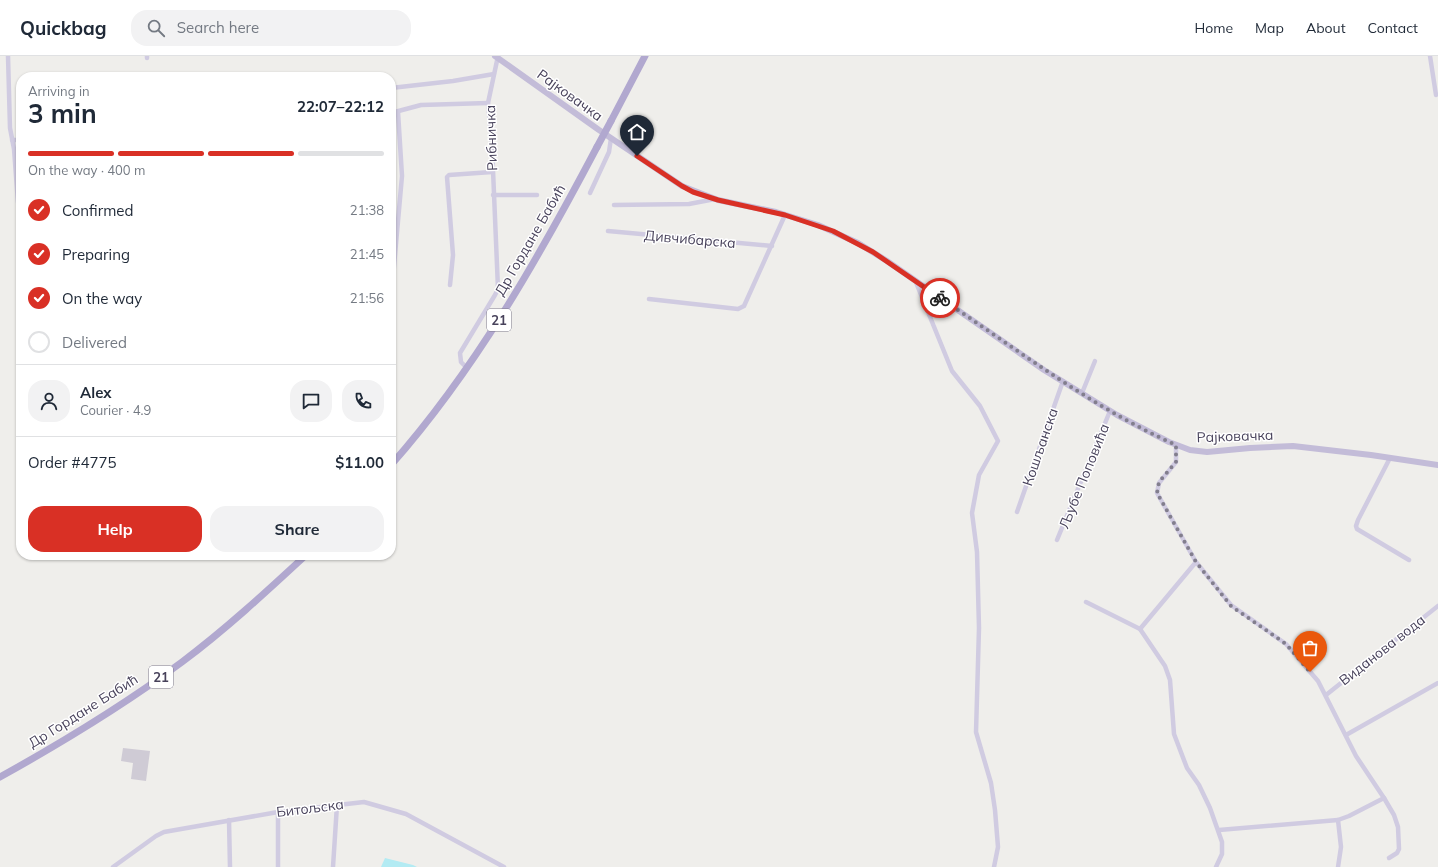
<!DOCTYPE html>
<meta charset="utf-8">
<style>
:root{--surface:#fff;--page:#f2f2f3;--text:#1f2937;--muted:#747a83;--line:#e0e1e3;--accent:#d93025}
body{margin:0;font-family:Mulish,sans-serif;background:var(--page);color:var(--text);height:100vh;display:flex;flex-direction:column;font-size:15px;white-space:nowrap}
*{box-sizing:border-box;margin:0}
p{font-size:13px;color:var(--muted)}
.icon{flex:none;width:22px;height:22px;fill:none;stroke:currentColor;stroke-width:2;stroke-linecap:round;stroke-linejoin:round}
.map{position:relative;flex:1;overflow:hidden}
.side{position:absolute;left:16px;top:16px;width:380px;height:488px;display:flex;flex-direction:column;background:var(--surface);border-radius:16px;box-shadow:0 1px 3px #0004}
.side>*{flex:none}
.pin{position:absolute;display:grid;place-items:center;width:34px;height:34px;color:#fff;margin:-41px -17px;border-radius:50% 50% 50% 0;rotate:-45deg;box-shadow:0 0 4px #0007}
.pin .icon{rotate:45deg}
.courier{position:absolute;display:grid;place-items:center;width:40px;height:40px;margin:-20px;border:3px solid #d93025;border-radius:50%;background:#fff;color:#222;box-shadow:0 1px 5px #0007}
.headline em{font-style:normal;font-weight:700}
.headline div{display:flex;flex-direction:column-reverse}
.headline{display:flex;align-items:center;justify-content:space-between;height:68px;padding:0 12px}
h1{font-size:26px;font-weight:700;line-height:30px}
.bar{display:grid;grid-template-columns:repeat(4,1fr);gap:6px 4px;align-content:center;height:48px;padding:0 12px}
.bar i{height:5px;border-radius:3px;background:var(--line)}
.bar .on{background:var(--accent)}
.bar p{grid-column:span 4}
.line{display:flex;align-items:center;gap:10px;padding:0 12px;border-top:1px solid var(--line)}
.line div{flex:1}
.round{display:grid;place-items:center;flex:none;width:42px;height:42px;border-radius:16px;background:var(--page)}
ol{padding:0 12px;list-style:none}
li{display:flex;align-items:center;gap:12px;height:44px}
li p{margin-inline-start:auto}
li .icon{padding:4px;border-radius:50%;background:var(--accent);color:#fff;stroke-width:4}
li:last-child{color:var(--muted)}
li i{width:22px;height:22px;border:2px solid var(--line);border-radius:50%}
.primary-button{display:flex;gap:8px;margin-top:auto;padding:8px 12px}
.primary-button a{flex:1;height:46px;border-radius:16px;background:var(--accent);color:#fff;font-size:16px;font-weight:700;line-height:46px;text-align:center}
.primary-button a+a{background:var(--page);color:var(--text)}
header{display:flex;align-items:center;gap:24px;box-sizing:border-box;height:56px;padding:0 20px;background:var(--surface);border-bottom:1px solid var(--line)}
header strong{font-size:19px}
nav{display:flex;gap:22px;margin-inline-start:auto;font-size:14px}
.search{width:280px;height:36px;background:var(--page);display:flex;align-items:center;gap:10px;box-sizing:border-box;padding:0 14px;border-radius:16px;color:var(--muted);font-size:15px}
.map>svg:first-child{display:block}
.green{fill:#b3ebf3}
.building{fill:#cfcbd5}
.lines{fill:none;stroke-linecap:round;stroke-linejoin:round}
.street{stroke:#d0cbe1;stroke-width:4.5}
.secondary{stroke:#c3bcd8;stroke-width:6}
.primary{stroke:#b1a8cf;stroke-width:7}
.primary-bridge{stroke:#b1a8cf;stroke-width:7}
.done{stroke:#827e8d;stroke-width:4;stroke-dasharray:0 7.2}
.route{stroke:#d93025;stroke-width:5}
.labels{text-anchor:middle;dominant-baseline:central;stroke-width:3;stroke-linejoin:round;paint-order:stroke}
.shield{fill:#fff;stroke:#7f7b8c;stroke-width:1}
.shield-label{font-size:13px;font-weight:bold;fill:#48425b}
.street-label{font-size:14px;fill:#48425b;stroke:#fff}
</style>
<header>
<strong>Quickbag</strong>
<div class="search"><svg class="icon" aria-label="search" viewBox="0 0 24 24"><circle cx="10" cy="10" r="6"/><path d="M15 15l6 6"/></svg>Search here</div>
<nav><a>Home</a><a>Map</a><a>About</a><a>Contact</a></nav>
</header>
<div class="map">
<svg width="1438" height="811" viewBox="0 0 1438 811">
<rect width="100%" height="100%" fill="#efeeeb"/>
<polygon class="green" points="385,802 413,809 417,811 381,811"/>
<polygon class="building" points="123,692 150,695 146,725 131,723 133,707 121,705"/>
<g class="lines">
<g class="street">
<polyline points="8,0 10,72 14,93 18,146 21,156 19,170 21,177"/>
<polyline points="1430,0 1436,39"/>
<polyline points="147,2 147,0"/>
<polyline points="391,32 453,25 494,18"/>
<polyline points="391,57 421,49 488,47"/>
<polyline points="12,84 21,84"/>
<polyline points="590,137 609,96 611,82"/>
<polyline points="493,139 537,139"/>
<polyline points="614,149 689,148 715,143"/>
<polyline points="608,175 772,190"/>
<polyline points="915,224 952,315 980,350 998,385 979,419 972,457 977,496 979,572 976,676 991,727 995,754 998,791 994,811"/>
<polyline points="450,229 453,199 447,121 449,119 492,116"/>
<polyline points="649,243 738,253 744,250 785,159"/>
<polyline points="391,244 402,120 398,56"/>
<polyline points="467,312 461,306 460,297 495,239 498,233 492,90 488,47 498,0"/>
<polyline points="1082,337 1095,305"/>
<polyline points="1176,389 1176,406 1159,427 1157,437 1196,506 1231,549 1286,588 1318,625 1356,700 1384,742 1349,760 1338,764 1219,774"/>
<polyline points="1390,402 1358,464 1356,470 1357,473 1409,504"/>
<polyline points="1017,456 1063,325"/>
<polyline points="1057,484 1110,355"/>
<polyline points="1086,546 1140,573 1165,610 1170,624 1174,678 1187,712 1199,729 1210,752 1222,786 1222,798 1216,811"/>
<polyline points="1140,573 1196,506"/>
<polyline points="1326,639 1438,550"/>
<polyline points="1346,679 1438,627"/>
<polyline points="1384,742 1394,759 1398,771 1399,793 1397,797 1389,802"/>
<polyline points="229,764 230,811"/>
<polyline points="1338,764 1341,791 1338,811"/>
<polyline points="113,811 156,780 164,776 278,756 364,746 406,758 504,811"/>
<polyline points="278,811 278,756"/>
<polyline points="333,811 337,749"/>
</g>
<polyline class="secondary" points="495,0 599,74 682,130 718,144 776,156 818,169 858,187 887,205 1044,314 1117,359 1169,386 1190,394 1207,396 1250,392 1293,390 1371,399 1438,409"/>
<g class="primary">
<polyline points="611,65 645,0"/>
<path d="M391,409C475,314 538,203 597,91"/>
<path d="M0,721C63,686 124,649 182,606C226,573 266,536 306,499"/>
</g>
<polyline class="primary-bridge" points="597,91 611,65"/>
</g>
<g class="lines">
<path class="done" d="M940,242C1017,293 1091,351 1176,389V406L1159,426L1157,437L1196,506L1231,550L1286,588L1310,616"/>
<polyline class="route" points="637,100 682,130 693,136 718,144 785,159 833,175 873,196 940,242"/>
</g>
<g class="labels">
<g class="shield">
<rect x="487" y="253" width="24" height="22" rx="3"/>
<rect x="149" y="610" width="24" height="22" rx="3"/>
</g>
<g class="shield-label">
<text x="499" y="264">21</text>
<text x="161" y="621">21</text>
</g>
<g class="street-label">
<text transform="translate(570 39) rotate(36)">Рајковачка</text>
<text transform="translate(491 82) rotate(-92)">Рибничка</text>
<text transform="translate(690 183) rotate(5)">Дивчибарска</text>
<text transform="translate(530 184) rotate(-60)">Др Гордане Бабић</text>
<text transform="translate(1235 380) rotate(-2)">Рајковачка</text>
<text transform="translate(1040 391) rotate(-71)">Кошљанска</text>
<text transform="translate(1084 420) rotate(-68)">Љубе Поповића</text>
<text transform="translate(1382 594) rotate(-38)">Виданова вода</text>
<text transform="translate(83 655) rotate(-32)">Др Гордане Бабић</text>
<text transform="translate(310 752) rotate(-7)">Битољска</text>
</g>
</g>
</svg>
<div class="pin" style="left:1310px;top:616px;background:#ea580c"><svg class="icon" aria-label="bag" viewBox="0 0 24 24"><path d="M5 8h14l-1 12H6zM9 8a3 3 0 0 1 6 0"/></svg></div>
<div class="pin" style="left:637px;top:100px;background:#1f2937"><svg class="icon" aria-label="home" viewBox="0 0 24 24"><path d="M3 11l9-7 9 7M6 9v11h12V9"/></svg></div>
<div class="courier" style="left:940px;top:242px"><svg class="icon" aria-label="bike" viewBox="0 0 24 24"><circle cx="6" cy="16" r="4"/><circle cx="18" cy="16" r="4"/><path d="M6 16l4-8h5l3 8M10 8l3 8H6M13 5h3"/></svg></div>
<section class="side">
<div class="headline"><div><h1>3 min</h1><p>Arriving in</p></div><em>22:07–22:12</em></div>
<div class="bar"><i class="on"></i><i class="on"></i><i class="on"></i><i></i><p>On the way · 400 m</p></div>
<ol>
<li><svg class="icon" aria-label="check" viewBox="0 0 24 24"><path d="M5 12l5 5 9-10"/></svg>Confirmed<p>21:38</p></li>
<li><svg class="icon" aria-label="check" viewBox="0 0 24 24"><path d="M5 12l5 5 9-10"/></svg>Preparing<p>21:45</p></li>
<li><svg class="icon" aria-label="check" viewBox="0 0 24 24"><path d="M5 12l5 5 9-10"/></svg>On the way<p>21:56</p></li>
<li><i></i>Delivered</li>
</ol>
<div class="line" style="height:72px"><a class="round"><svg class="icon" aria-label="person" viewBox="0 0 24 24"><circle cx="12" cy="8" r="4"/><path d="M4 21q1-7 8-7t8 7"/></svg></a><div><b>Alex</b><p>Courier · 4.9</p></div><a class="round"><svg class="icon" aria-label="chat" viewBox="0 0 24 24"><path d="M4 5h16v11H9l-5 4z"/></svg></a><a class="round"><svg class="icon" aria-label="phone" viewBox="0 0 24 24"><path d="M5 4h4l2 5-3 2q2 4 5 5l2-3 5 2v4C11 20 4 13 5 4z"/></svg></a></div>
<div class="line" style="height:52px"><div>Order #4775</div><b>$11.00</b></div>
<div class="primary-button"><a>Help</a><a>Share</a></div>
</section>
</div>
